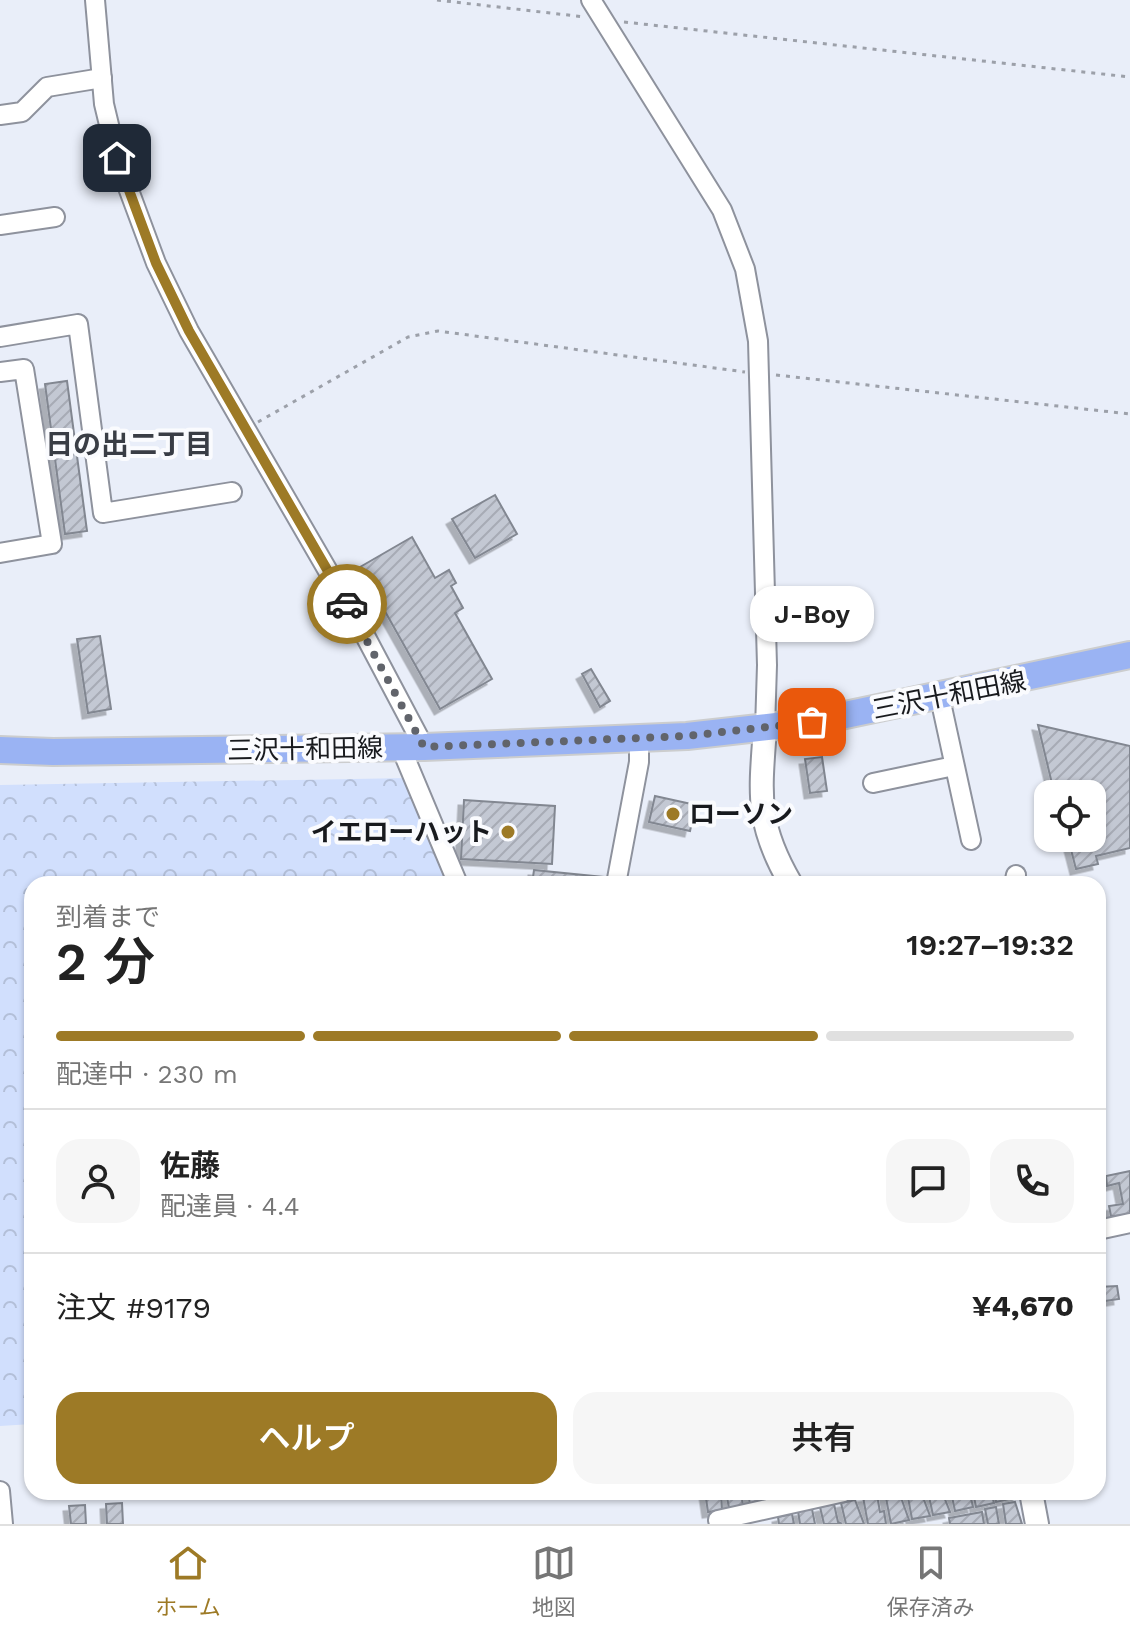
<!DOCTYPE html>
<html lang="ja">
<meta charset="utf-8">
<style>
:root{--surface:#fff;--page:#f6f6f6;--text:#222;--muted:#767676;--line:#e0e0e0;--accent:#9d7a26}
body{margin:0;font-family:"Work Sans","Noto Sans JP",sans-serif;background:var(--page);color:var(--text);height:100vh;display:flex;flex-direction:column;font-size:30px;white-space:nowrap}
*{box-sizing:border-box;margin:0}
p{font-size:26px;color:var(--muted)}
.icon{flex:none;width:44px;height:44px;fill:none;stroke:currentColor;stroke-width:2;stroke-linecap:round;stroke-linejoin:round}
.map{position:relative;flex:1;overflow:hidden}
.sheet{position:absolute;left:24px;top:876px;width:1082px;height:624px;display:flex;flex-direction:column;background:var(--surface);border-radius:24px;box-shadow:0 2px 6px #0004}
.sheet>*{flex:none}
.buttons{position:absolute;left:1034px;top:780px;display:grid;gap:16px}
.buttons a{display:grid;place-items:center;width:72px;height:72px;border-radius:16px;background:var(--surface);box-shadow:0 2px 6px #0004;font-size:40px}
.pin{position:absolute;display:grid;place-items:center;width:68px;height:68px;color:#fff;margin:-34px;border-radius:16px;box-shadow:0 4px 12px #0006}
.courier{position:absolute;display:grid;place-items:center;width:80px;height:80px;margin:-40px;border:6px solid #9d7a26;border-radius:50%;background:#fff;color:#222;box-shadow:0 2px 10px #0007}
.bubble{position:absolute;height:56px;border-radius:24px;background:var(--surface);box-shadow:0 2px 6px #0004;font-size:26px;font-weight:600;line-height:56px;text-align:center}
.headline em{font-style:normal;font-weight:600}
.headline div{display:flex;flex-direction:column-reverse}
.headline{display:flex;align-items:center;justify-content:space-between;height:136px;padding:0 32px}
h1{font-size:52px;font-weight:600;line-height:60px}
.bar{display:grid;grid-template-columns:repeat(4,1fr);gap:12px 8px;align-content:center;height:96px;padding:0 32px}
.bar i{height:10px;border-radius:6px;background:var(--line)}
.bar .selected{background:var(--accent)}
.bar p{grid-column:span 4}
.line{display:flex;align-items:center;gap:20px;padding:0 32px;border-top:2px solid var(--line)}
.line div{flex:1}
.round{display:grid;place-items:center;flex:none;width:84px;height:84px;border-radius:24px;background:var(--page)}
.primary-button{display:flex;gap:16px;margin-top:auto;padding:16px 32px}
.primary-button a{flex:1;height:92px;border-radius:24px;background:var(--accent);color:#fff;font-size:32px;font-weight:600;line-height:92px;text-align:center}
.primary-button a+a{background:var(--page);color:var(--text)}
.dock{display:flex;justify-content:space-around;align-items:center;height:112px;border-top:2px solid var(--line);background:var(--surface);font-size:22px;color:var(--muted)}
.dock a{display:grid;justify-items:center;gap:4px}
.dock .selected{color:var(--accent)}
.map>svg:first-child{display:block}
.forest{fill:url(#forest-crowns)}
.building{fill:url(#building-hatch);stroke:#828791;stroke-width:2;filter:url(#shadow)}
.lines{fill:none;stroke-linecap:round;stroke-linejoin:round}
.minor-casing{stroke:#8e929d;stroke-width:22}
.tertiary-casing{stroke:#8e929d;stroke-width:26}
.primary-casing{stroke:#cccdce;stroke-width:30}
.path{stroke:#9ca0a9;stroke-width:3;stroke-dasharray:4 6;stroke-linecap:butt}
.minor{stroke:#fff;stroke-width:18}
.tertiary{stroke:#fff;stroke-width:22}
.primary{stroke:#9ab3f3;stroke-width:26}
.done{stroke:#61646b;stroke-width:8;stroke-dasharray:0 14.4}
.route{stroke:#9d7a26;stroke-width:10}
.poi-dot{fill:#9d7a26;stroke:#fafbfe;stroke-width:3}
.labels{text-anchor:middle;dominant-baseline:central;stroke-width:8;stroke-linejoin:round;paint-order:stroke}
.street-label{font-size:26px;fill:#181a1e;stroke:#fafbfe}
.poi-label{font-size:26px;font-weight:bold;fill:#181a1e;stroke:#fafbfe;text-anchor:start}
.neighbourhood-label{font-size:28px;font-weight:bold;fill:#393d45;stroke:#fafbfe}
</style>
<div class="map">
<svg width="1130" height="1524" viewBox="0 0 1130 1524">
<defs>
<pattern id="forest-crowns" width="20" height="18" patternUnits="userSpaceOnUse" patternTransform="scale(2)"><rect width="20" height="18" fill="#d1dffd"/><path d="M2 6a3 3 0 1 1 6 0M12 15a3 3 0 1 1 6 0" fill="none" stroke="#b3bfd8"/></pattern>
<pattern id="building-hatch" width="6" height="6" patternUnits="userSpaceOnUse" patternTransform="scale(2)"><rect width="6" height="6" fill="#c3c8d3"/><path d="M-1 1l2-2M0 6l6-6M5 7l2-2" fill="none" stroke="#a7abb5"/></pattern>
<filter id="shadow"><feDropShadow dx="-5.5" dy="5.5" stdDeviation="0" flood-color="#0004"/></filter>
</defs>
<rect width="100%" height="100%" fill="#e9eef9"/>
<polygon class="forest" points="409,778 451,884 32,884 32,1424 0,1426 0,785"/>
<g class="building">
<polygon points="67,381 87,531 65,534 45,384"/>
<polygon points="495,495 517,534 475,558 452,519"/>
<polygon points="412,537 435,578 449,570 456,583 451,586 463,608 455,613 492,679 440,709 360,567"/>
<polygon points="100,636 111,709 88,713 77,639"/>
<polygon points="591,669 610,701 600,707 582,674"/>
<polygon points="1038,725 1130,746 1130,848 1096,856 1098,864 1076,869 1068,838 1092,838 1092,794 1058,794 1056,787 1053,788"/>
<polygon points="822,757 827,791 810,793 805,759"/>
<polygon points="655,796 696,805 690,831 649,822"/>
<polygon points="464,800 555,806 552,864 461,859"/>
<polygon points="534,870 603,877 602,884 532,884"/>
<polygon points="1130,1171 1130,1215 1111,1216 1109,1206 1123,1204 1119,1183 1107,1186 1106,1176"/>
<polygon points="1117,1286 1119,1299 1098,1302 1098,1287"/>
<polygon points="705,1492 721,1492 722,1510 708,1512"/>
<polygon points="726,1492 741,1492 743,1506 729,1508"/>
<polygon points="748,1492 763,1492 764,1502 750,1505"/>
<polygon points="899,1492 909,1520 891,1524 885,1493"/>
<polygon points="907,1492 921,1492 930,1516 912,1519"/>
<polygon points="928,1492 942,1492 950,1512 933,1515"/>
<polygon points="951,1492 970,1494 973,1507 955,1511"/>
<polygon points="973,1492 991,1492 994,1503 976,1507"/>
<polygon points="994,1492 1017,1492 1018,1497 996,1502"/>
<polygon points="877,1495 880,1512 884,1511 886,1524 868,1524 863,1497"/>
<polygon points="855,1500 864,1524 846,1524 841,1503"/>
<polygon points="1015,1502 1022,1524 1006,1524 1003,1504"/>
<polygon points="122,1503 123,1524 107,1524 106,1504"/>
<polygon points="834,1504 838,1522 842,1524 824,1524 820,1507"/>
<polygon points="85,1505 86,1524 71,1524 69,1506"/>
<polygon points="996,1507 999,1524 988,1524 985,1509"/>
<polygon points="812,1509 815,1524 800,1524 798,1511"/>
<polygon points="982,1512 984,1524 950,1524 949,1518"/>
<polygon points="792,1514 794,1524 779,1524 778,1517"/>
</g>
<g class="lines">
<g class="minor-casing">
<g id="minor">
<polyline points="95,0 104,104 117,158 156,263 189,331 361,628 424,747"/>
<polyline points="591,0 722,210 745,269 758,341 767,665 765,729"/>
<polyline points="0,115 22,112 47,87 102,78"/>
<polyline points="0,225 55,217"/>
<polyline points="0,337 78,324 103,513 232,492"/>
<polyline points="0,372 24,369 52,544 0,553"/>
<polyline points="940,698 971,840"/>
<polyline points="401,748 458,884"/>
<polyline points="873,783 954,766"/>
<polyline points="616,884 639,762 639,738"/>
<polyline points="1014,884 1016,875"/>
<polyline points="1098,1230 1130,1223"/>
<polyline points="0,1491 3,1524"/>
<polyline points="719,1524 718,1520 844,1492"/>
</g>
</g>
<g class="tertiary-casing">
<g id="tertiary">
<path d="M765,729C760,796 756,824 791,884"/>
<polyline points="1031,1492 1037,1524"/>
</g>
</g>
<g class="primary-casing">
<polyline id="primary" points="0,750 53,752 424,747 687,736 812,722 1130,655"/>
</g>
<g class="path">
<polyline points="437,0 585,17"/>
<polyline points="624,22 1130,77"/>
<polyline points="776,375 1130,414"/>
<polyline points="258,422 408,337 438,331 745,372"/>
</g>
<use href="#minor" class="minor"/>
<use href="#tertiary" class="tertiary"/>
<use href="#primary" class="primary"/>
</g>
<g class="lines">
<polyline class="done" points="347,604 424,747 687,736 812,722"/>
<polyline class="route" points="117,158 156,263 189,331 347,604"/>
</g>
<g class="poi-dot">
<circle cx="673" cy="814" r="8"/>
<circle cx="508" cy="832" r="8"/>
</g>
<g class="labels">
<g class="street-label">
<text transform="translate(949 695) rotate(-11)">三沢十和田線</text>
<text transform="translate(305 749) rotate(-1)">三沢十和田線</text>
</g>
<g class="poi-label">
<text x="689" y="814">ローソン</text>
<text x="492" y="832" text-anchor="end">イエローハット</text>
</g>
<g class="neighbourhood-label">
<text x="129" y="444">日の出二丁目</text>
</g>
</g>
</svg>
<div class="buttons">
<a><svg class="icon" aria-label="locate" viewBox="0 0 24 24"><circle cx="12" cy="12" r="6"/><path d="M12 2v4M12 18v4M2 12h4M18 12h4"/></svg></a>
</div>
<div class="pin" style="left:812px;top:722px;background:#ea580c"><svg class="icon" aria-label="bag" viewBox="0 0 24 24"><path d="M5 8h14l-1 12H6zM9 8a3 3 0 0 1 6 0"/></svg></div>
<div class="pin" style="left:117px;top:158px;background:#1f2937"><svg class="icon" aria-label="home" viewBox="0 0 24 24"><path d="M3 11l9-7 9 7M6 9v11h12V9"/></svg></div>
<div class="courier" style="left:347px;top:604px"><svg class="icon" aria-label="car" viewBox="0 0 24 24"><path d="M5 17H2v-5l4-1 3-4h7l3 4 3 1v5h-3M9 17h6M6 11h13"/><circle cx="7" cy="17" r="2"/><circle cx="17" cy="17" r="2"/></svg></div>
<div class="bubble" style="left:750px;top:586px;width:124px">J-Boy</div>
<section class="sheet">
<div class="headline"><div><h1>2 分</h1><p>到着まで</p></div><em>19:27–19:32</em></div>
<div class="bar"><i class="selected"></i><i class="selected"></i><i class="selected"></i><i></i><p>配達中 · 230 m</p></div>
<div class="line" style="height:144px"><a class="round"><svg class="icon" aria-label="person" viewBox="0 0 24 24"><circle cx="12" cy="8" r="4"/><path d="M4 21q1-7 8-7t8 7"/></svg></a><div><b>佐藤</b><p>配達員 · 4.4</p></div><a class="round"><svg class="icon" aria-label="chat" viewBox="0 0 24 24"><path d="M4 5h16v11H9l-5 4z"/></svg></a><a class="round"><svg class="icon" aria-label="phone" viewBox="0 0 24 24"><path d="M5 4h4l2 5-3 2q2 4 5 5l2-3 5 2v4C11 20 4 13 5 4z"/></svg></a></div>
<div class="line" style="height:104px"><div>注文 #9179</div><b>¥4,670</b></div>
<div class="primary-button"><a>ヘルプ</a><a>共有</a></div>
</section>
</div>
<nav class="dock">
<a class="selected"><svg class="icon" aria-label="home" viewBox="0 0 24 24"><path d="M3 11l9-7 9 7M6 9v11h12V9"/></svg>ホーム</a>
<a><svg class="icon" aria-label="map" viewBox="0 0 24 24"><path d="M3 6l6-2 6 2 6-2v14l-6 2-6-2-6 2zM9 4v14M15 6v14"/></svg>地図</a>
<a><svg class="icon" aria-label="saved" viewBox="0 0 24 24"><path d="M7 4h10v16l-5-4-5 4z"/></svg>保存済み</a>
</nav>
